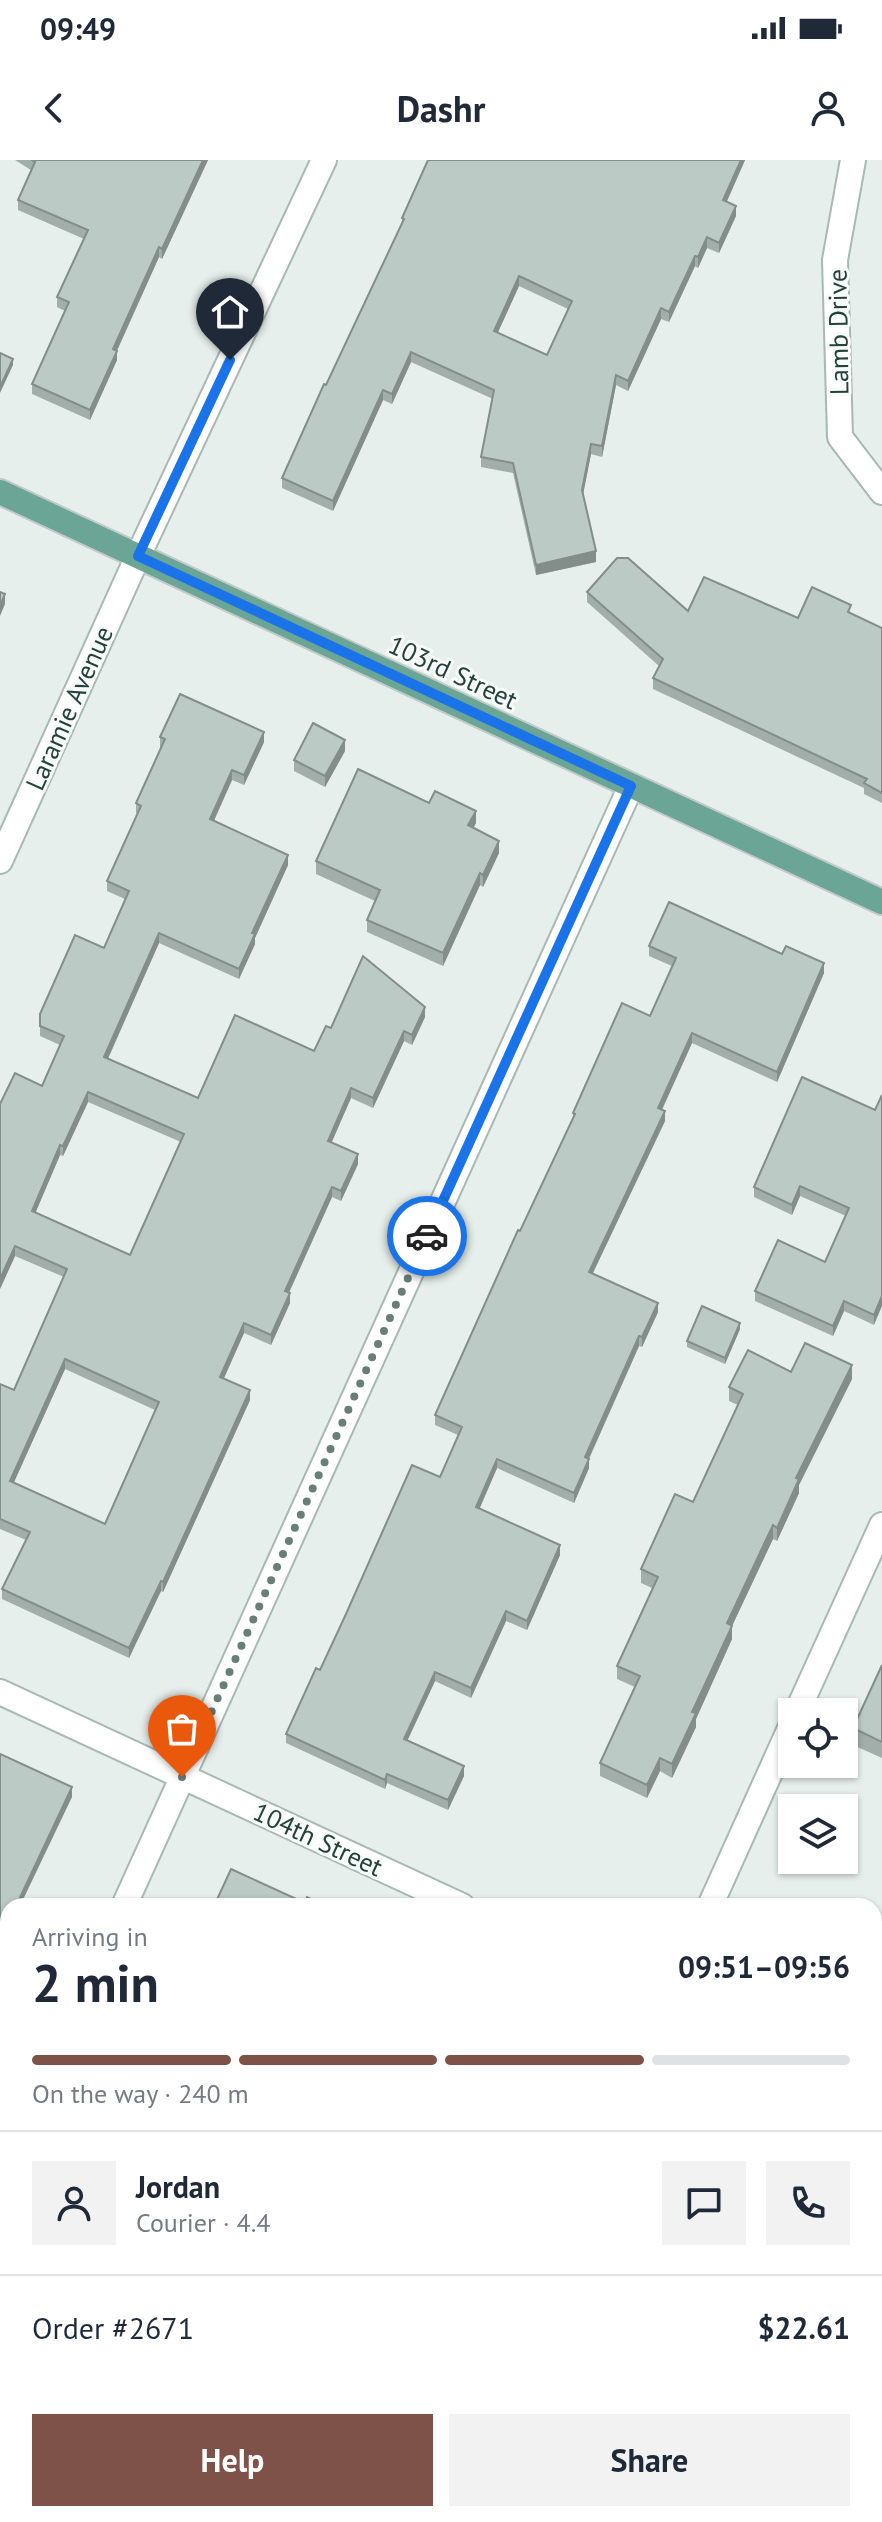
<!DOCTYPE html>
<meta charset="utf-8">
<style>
:root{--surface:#fff;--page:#f2f2f3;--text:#1f2937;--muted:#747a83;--line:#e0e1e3;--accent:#7f5249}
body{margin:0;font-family:"PT Sans",sans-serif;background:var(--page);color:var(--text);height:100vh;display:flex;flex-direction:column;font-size:30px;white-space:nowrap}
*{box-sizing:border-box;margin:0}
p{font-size:26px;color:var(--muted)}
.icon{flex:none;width:44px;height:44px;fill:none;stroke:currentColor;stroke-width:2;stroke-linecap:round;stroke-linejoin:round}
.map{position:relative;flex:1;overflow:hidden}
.panel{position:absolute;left:0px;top:1738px;width:882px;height:624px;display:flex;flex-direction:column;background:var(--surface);border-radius:24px 24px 0 0;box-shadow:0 2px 6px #0004}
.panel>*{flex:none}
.controls{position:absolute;left:778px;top:1538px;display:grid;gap:16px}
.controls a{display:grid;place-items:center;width:80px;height:80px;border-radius:0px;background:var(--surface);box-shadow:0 2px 6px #0004;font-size:40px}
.pin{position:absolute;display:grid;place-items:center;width:68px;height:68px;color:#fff;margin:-82px -34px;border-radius:50% 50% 50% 0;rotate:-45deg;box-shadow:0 0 8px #0007}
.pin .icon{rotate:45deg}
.courier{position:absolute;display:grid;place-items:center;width:80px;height:80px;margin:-40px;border:6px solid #1a73e8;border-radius:50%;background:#fff;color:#222;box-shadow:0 2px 10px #0007}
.headline em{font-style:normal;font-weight:700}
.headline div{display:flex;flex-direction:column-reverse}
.headline{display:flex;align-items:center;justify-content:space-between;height:136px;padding:0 32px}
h1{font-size:52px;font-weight:700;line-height:60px}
.bar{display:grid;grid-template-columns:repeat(4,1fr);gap:12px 8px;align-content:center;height:96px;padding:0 32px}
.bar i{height:10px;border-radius:6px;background:var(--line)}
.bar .on{background:var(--accent)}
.bar p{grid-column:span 4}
.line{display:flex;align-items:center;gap:20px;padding:0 32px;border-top:2px solid var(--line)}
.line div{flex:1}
.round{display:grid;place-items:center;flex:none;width:84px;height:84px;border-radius:0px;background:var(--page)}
.action{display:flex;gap:16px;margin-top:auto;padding:16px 32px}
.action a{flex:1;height:92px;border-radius:0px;background:var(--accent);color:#fff;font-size:32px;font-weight:700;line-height:92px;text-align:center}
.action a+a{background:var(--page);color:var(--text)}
.status{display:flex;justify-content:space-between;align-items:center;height:56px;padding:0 40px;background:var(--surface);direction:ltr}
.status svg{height:22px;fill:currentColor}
header{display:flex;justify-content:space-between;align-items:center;height:104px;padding:0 32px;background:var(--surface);font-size:36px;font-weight:700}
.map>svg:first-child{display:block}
.green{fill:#bfe0c8}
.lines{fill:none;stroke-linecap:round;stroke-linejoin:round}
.minor-casing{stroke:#a8b8b2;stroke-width:28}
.major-casing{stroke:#c2cac8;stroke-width:28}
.minor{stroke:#fff;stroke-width:24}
.major{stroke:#6aa596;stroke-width:24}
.wall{fill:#a1aea9;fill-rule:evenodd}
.shaded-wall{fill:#838d89}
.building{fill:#bbcac4;stroke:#838d89;stroke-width:2;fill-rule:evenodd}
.done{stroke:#687f78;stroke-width:8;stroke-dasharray:0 14.4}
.route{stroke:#1a73e8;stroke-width:10}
.labels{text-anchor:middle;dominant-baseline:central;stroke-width:6;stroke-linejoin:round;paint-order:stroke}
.street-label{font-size:26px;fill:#24423a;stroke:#f7fbf9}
</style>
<div class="status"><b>09:49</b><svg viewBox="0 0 49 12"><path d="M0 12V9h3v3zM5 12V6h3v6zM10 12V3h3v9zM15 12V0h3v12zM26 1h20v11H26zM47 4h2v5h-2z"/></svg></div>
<header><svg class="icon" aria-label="back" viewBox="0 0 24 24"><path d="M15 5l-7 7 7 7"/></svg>Dashr<svg class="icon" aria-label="person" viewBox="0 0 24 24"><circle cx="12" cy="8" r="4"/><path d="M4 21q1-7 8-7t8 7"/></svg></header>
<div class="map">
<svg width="882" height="2362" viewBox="0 0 882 2362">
<rect width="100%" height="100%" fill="#e6efeb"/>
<polygon class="green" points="562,2354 843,2354 852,2358 850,2362 559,2362"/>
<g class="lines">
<g class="minor-casing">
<g id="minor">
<polyline points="853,0 835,100 840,277 882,332"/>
<polyline points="0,701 138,396 324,0"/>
<polyline points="0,1532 462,1746"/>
<polyline points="797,1552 882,1365"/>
<polyline points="124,1746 631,626"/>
<polyline points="710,1746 792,1564"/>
<polyline points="0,2020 8,2002"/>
<polyline points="431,2362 434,2354"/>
</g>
</g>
<g class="major-casing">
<polyline id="major" points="0,332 882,742"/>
</g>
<use href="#minor" class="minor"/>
<use href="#major" class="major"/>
</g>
<g class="wall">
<polygon points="15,0 208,0 162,99 159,97 117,191 117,200 90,260 32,234 32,224 65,151 57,147 57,137 84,79 18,50 18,40 31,10"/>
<path d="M428,0H745L727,41L736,56L719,93L707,88L698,108L695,106L669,162L661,159L628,231L616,225L602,297L591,294L583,334L596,402L536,415L513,313L481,307V297L493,239L411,202L392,244L383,240L333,351L282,328V318L402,64V58ZM519,126L568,149L547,195L498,172Z"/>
<polygon points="587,432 688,451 798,458 851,454 882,468 882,643 864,634 864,628 653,529 653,518 659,506 587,442"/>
<path d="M160,577L264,582L244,625L232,620L214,661L288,705L255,778V784L239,819L159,783L108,899L198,938L314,891L331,868L425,857L412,885L404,881L373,948L351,938L331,982L358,1004L341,1041L332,1037L289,1133L290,1143L271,1185L244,1173L224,1218L250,1240L163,1432L161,1431L129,1498L2,1439V1429L26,1380L0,1369V1224L14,1230L64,1117L15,1096L0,1129L42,926L60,885L40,876V854L104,788L125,739L107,731V721L138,654L136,653V643L161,587H160ZM88,942L181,982L130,1095L35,1053L60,995L63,996ZM65,1209L155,1250L105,1364L14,1322Z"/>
<polygon points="345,591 325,627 294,611 294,600"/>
<polygon points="429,643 476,663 473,668 499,693 483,727 480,725 443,806 367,772 367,760 375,741 316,714 316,701"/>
<polygon points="649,786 824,813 777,922 692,883 662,950 665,961 593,1113 658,1152 642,1187 639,1186 589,1299 589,1308 574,1343 497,1308 479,1349 560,1395 527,1470 506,1461 471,1538 435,1521 407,1580 464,1616 448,1650 387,1623 385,1629 286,1583 286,1574 320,1510 440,1317 458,1275 435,1265 435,1255 573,958 573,953 650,856 672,806 649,796"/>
<polygon points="875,950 874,1165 844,1151 833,1176 755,1141 755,1131 825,1102 846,1056 800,1036 792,1055 754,1037 754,1027"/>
<polygon points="740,1169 725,1204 687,1187 687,1181"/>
<polygon points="791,1212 852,1219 799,1325 799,1333 777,1381 773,1379 732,1466 732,1479 696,1559 696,1567 672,1618 660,1611 647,1638 600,1616 600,1603 635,1527 617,1519 617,1506 652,1428 641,1423 641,1409 693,1342 738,1245 729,1241 729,1227"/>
<polygon points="882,1505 882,1598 853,1585 853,1568"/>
<polygon points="874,1825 882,1829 882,2197 874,2194"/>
<polygon points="49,2354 79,2354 75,2362 66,2362"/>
</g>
<g class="shaded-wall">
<polygon points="203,0 208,0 162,99 162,89"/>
<polygon points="741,0 745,0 723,50 723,40"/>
<polygon points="736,46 736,56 719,93 719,83"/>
<polygon points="707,77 707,88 698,108 698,97"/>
<polygon points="159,87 159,97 113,199 113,189"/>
<polygon points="695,96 695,106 669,162 669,152"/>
<polygon points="519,116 519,126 494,181 494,171"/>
<polygon points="661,148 661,159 628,231 628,221"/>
<polygon points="117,191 117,200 90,260 90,250"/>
<polygon points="411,192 411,202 392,244 392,234"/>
<polygon points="13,199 13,205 0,233 0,227"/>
<polygon points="616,215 616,225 602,297 602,286"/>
<polygon points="383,230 383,240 333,351 333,341"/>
<polygon points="591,284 591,294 582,340 582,330"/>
<polygon points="596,391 596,402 536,415 536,405"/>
<polygon points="5,434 5,444 0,456 0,446"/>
<polygon points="264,572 264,582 244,625 244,615"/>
<polygon points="345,580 345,591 325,627 325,616"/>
<polygon points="232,610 232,620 210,669 210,659"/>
<polygon points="476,651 476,663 468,678 468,665"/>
<polygon points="499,681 499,693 483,727 483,715"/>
<polygon points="288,695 288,705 255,778 255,784 239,819 239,809 252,773"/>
<polygon points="480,713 480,725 443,806 443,793"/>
<polygon points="159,773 159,783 104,907 104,897"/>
<polygon points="824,803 824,813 777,922 777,912"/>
<polygon points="425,847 425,857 412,885 412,875"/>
<polygon points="404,871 404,881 373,948 373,938"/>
<polygon points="692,873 692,883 658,958 658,948"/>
<polygon points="351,928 351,938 328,991 328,981"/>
<polygon points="88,932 88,942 63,996 63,986"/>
<polygon points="665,951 665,961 589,1121 589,1112"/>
<polygon points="60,985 60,995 32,1061 32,1051"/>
<polygon points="358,994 358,1004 341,1041 341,1031"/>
<polygon points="800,1026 800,1036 792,1055 792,1045"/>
<polygon points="332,1027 332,1037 285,1141 285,1131"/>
<polygon points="15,1086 15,1096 0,1129 0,1119"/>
<polygon points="290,1133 290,1143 271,1185 271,1175"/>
<polygon points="882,1136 882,1146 874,1165 874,1155"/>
<polygon points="844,1141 844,1151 833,1176 833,1166"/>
<polygon points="658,1143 658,1152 642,1187 642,1177"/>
<polygon points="244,1163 244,1173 220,1227 220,1217"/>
<polygon points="740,1163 740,1169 725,1204 725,1198"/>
<polygon points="639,1176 639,1186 585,1307 585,1297"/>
<polygon points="65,1199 65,1209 10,1331 10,1321"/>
<polygon points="852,1205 852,1219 799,1325 799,1333 777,1381 777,1368 796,1318"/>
<polygon points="250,1230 250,1240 163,1432 163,1422"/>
<polygon points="497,1299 497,1308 476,1357 476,1347"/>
<polygon points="589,1299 589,1308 574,1343 574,1333"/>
<polygon points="773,1365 773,1379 732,1466 732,1479 696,1559 696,1567 672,1618 672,1604 727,1463"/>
<polygon points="560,1385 560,1395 527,1470 527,1461"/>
<polygon points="161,1421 161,1431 129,1498 129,1488"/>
<polygon points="506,1451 506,1461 471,1538 471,1528"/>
<polygon points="435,1512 435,1521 404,1588 404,1579"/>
<polygon points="660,1598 660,1611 647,1638 647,1625"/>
<polygon points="464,1606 464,1616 448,1650 448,1640"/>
<polygon points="387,1614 387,1623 385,1629 385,1620"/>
<polygon points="72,1627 72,1637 20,1746 16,1746"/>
<polygon points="8,1762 8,1772 2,1785 2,1775"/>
<polygon points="23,2354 28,2354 24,2362 19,2362"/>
<polygon points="74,2354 79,2354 75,2362 74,2362"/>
<polygon points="329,2354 334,2354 330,2362 326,2362"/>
</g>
<g class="building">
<polygon points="32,0 203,0 162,89 159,87 113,189 117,191 90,250 32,224 69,142 57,137 88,70 18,40 35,2"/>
<path d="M428,0H741L723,40L736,46L719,83L707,77L698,97L695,96L669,152L661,148L628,221L616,215L602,286L591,284L582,330L596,391L536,405L513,303L481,297L494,230L411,192L392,234L383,230L333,341L282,318L324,224L326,225L404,59L402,58ZM519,116L572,141L547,195L494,171Z"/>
<polygon points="0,193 13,199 0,227"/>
<polygon points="617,398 628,398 688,451 704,417 798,458 812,427 851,445 848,452 882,468 882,633 864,623 867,619 653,518 663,499 587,432"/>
<polygon points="0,432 5,434 0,446"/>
<path d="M180,534L264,572L244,615L232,610L210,659L288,695L252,773L255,774L239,809L159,773L104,897L198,938L235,855L314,891L326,866L331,868L363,796L425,847L412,875L404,871L373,938L351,928L328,981L358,994L341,1031L332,1027L285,1131L290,1133L271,1175L244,1163L220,1217L250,1230L163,1422L161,1421L129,1488L2,1429L30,1372L0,1359V1224L14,1230L67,1109L15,1086L0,1119V944L15,913L42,926L64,876L40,866V854L75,775L104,788L129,731L107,721L141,646L136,643L165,579L160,577ZM88,932L184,974L130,1095L32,1051L60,985L63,986ZM65,1199L159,1242L105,1364L10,1321Z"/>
<polygon points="313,563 345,580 325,616 294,600"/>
<polygon points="358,609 429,643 435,631 476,651 468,665 499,681 483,715 480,713 443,793 367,760 380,730 316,701"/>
<polygon points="669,742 782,794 786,786 824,803 777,912 692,873 658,948 665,951 589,1112 658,1143 642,1177 639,1176 585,1297 589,1299 574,1333 497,1299 476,1347 560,1385 527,1461 506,1451 471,1528 435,1512 404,1579 464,1606 448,1640 387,1614 385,1620 286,1574 316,1508 320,1510 346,1454 412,1305 440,1317 462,1267 435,1255 518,1070 520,1071 575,954 573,953 622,843 650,856 676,798 649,786"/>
<polygon points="802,917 875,950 882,935 882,1136 874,1155 844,1141 833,1166 755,1131 778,1080 825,1102 849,1048 800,1026 792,1045 754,1027"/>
<polygon points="702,1146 740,1163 725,1198 687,1181"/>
<polygon points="805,1183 852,1205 796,1318 799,1319 777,1368 773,1365 727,1463 732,1466 692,1552 696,1553 672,1604 660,1598 647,1625 600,1603 640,1516 617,1506 658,1417 641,1409 675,1334 693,1342 743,1234 729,1227 748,1190 791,1212"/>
<polygon points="882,1505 882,1582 853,1568"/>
<polygon points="0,1594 72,1627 16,1746 8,1746 8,1762 2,1775 0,1774"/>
<polygon points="231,1709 305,1743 307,1737 327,1746 214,1746"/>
<polygon points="874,1825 882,1829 882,2181 874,2177"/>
<polygon points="5,2207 8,2209 8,2354 23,2354 19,2362 0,2362 0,2219"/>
<polygon points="142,2354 329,2354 326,2362 138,2362"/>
</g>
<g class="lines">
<polyline class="done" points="182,1617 427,1076"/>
<polyline class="route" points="230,200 138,396 631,626 427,1076"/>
</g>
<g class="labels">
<g class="street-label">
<text transform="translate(838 172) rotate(-91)">Lamb Drive</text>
<text transform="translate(453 512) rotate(25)">103rd Street</text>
<text transform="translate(69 548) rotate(-66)">Laramie Avenue</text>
<text transform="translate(318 1679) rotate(25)">104th Street</text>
</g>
</g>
</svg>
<div class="controls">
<a><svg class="icon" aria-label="locate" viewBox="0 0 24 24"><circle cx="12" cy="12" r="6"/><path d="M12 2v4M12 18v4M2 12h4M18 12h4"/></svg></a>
<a><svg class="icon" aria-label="layers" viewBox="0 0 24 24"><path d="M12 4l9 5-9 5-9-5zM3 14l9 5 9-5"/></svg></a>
</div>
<div class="pin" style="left:182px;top:1617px;background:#ea580c"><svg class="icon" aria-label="bag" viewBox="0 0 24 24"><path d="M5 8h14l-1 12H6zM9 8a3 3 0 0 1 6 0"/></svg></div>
<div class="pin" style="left:230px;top:200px;background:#1f2937"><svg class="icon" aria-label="home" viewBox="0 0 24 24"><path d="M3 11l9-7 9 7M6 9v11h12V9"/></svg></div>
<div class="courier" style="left:427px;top:1076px"><svg class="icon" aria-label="car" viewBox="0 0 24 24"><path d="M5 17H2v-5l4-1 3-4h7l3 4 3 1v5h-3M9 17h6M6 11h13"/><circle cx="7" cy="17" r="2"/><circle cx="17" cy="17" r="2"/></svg></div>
<section class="panel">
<div class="headline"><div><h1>2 min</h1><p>Arriving in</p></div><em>09:51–09:56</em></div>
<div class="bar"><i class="on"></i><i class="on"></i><i class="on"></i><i></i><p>On the way · 240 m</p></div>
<div class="line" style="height:144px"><a class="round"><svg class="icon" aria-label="person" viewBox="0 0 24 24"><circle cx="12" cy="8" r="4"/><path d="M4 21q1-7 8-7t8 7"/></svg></a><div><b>Jordan</b><p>Courier · 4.4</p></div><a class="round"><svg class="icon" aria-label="chat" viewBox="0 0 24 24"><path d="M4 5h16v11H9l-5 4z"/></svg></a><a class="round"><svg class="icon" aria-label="phone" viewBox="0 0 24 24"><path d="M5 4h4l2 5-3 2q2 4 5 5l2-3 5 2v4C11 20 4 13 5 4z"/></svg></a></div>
<div class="line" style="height:104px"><div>Order #2671</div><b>$22.61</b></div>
<div class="action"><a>Help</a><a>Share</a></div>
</section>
</div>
